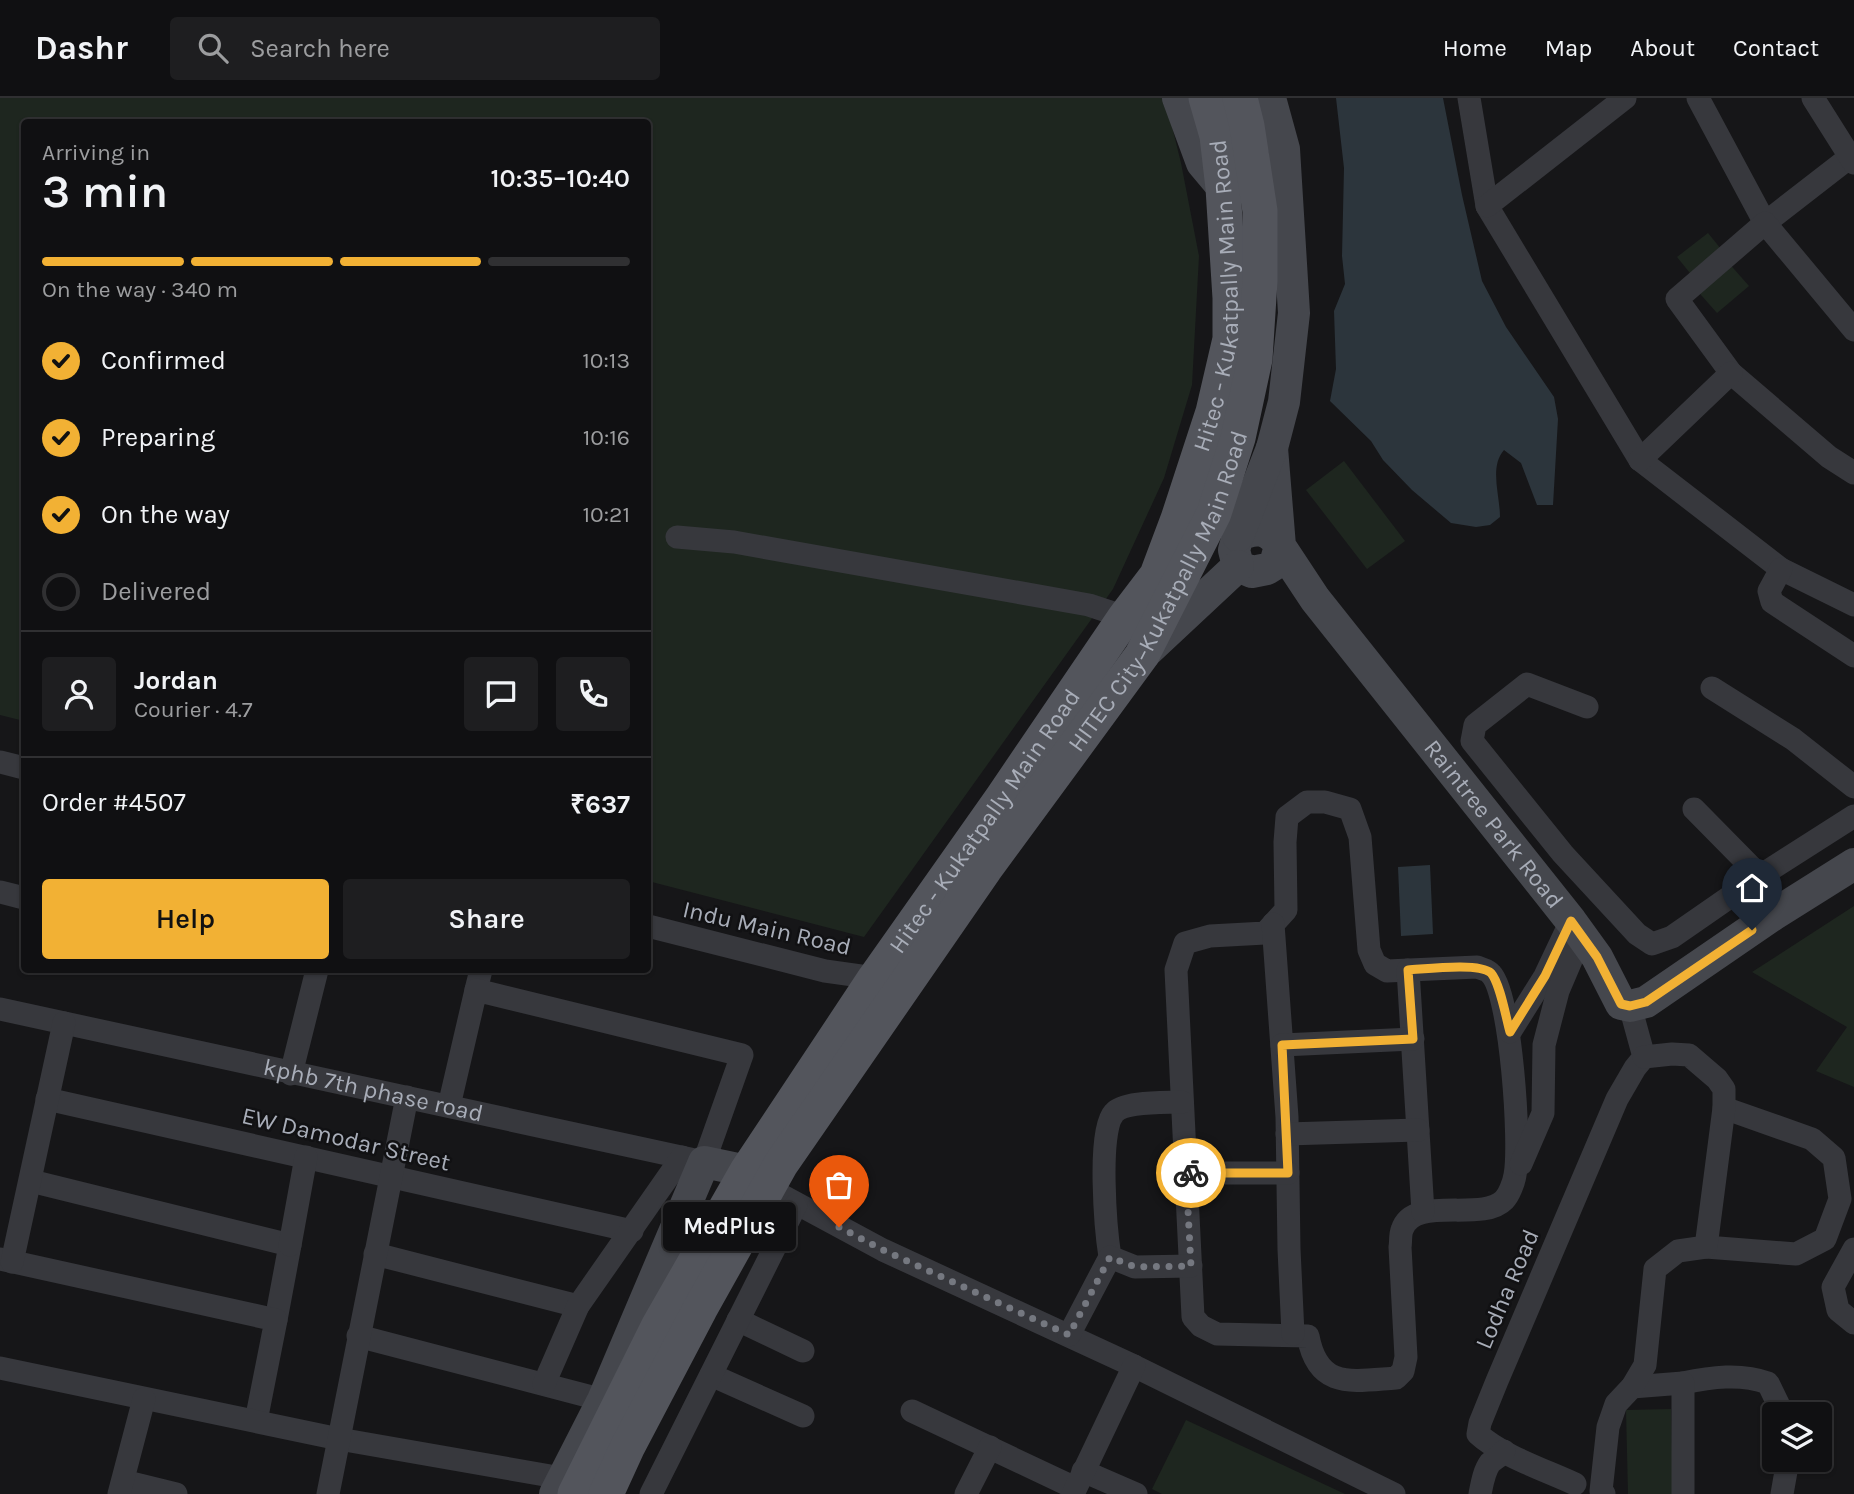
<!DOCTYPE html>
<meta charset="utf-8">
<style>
:root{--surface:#101012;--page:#1e1e20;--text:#f1f3f6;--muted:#9c9d9f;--line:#303032;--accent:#f2b134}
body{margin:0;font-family:Karla,sans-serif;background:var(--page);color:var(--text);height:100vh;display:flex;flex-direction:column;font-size:26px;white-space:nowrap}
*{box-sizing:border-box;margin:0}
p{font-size:23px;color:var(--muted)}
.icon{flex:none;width:38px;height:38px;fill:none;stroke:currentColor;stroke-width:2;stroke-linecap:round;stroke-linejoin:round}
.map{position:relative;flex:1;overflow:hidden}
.details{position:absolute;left:21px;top:21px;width:630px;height:854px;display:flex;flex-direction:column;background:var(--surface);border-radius:7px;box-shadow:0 2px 5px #0004,0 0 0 2px var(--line)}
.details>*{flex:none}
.controls{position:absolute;left:1762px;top:1304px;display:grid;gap:14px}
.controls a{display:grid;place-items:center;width:70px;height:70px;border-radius:7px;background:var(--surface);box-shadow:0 2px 5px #0004,0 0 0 2px var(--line);font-size:35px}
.pin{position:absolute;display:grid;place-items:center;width:60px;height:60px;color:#fff;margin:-72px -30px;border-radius:50% 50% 50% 0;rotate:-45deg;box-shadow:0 0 7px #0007}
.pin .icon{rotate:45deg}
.courier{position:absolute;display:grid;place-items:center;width:70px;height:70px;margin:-35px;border:5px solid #f2b134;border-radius:50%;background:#fff;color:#222;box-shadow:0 2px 9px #0007}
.bubble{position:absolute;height:49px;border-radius:7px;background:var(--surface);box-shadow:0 2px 5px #0004,0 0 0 2px var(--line);font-size:23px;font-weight:600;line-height:49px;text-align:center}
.summary em{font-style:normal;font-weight:600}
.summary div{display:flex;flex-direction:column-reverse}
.summary{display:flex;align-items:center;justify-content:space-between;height:119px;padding:0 21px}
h1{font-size:46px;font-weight:600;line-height:52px}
.bar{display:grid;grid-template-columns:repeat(4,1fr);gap:10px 7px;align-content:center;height:84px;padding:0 21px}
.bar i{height:9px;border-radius:5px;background:var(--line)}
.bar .on{background:var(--accent)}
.bar p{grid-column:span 4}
.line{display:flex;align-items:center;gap:18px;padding:0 21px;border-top:2px solid var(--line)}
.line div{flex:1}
.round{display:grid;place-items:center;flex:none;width:74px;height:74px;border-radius:7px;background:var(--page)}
ol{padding:0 21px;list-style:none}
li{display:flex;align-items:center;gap:21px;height:77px}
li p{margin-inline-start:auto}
li .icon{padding:7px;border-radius:50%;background:var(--accent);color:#111;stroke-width:4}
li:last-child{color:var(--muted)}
li i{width:38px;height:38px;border:4px solid var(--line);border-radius:50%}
.cta{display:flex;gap:14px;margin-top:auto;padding:14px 21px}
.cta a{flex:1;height:80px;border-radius:7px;background:var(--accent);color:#111;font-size:28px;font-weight:600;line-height:80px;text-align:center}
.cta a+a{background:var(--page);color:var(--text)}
header{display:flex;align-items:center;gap:42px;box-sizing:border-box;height:98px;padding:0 35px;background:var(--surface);border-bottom:2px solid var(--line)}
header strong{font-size:33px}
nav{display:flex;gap:38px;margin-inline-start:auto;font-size:24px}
.search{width:490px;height:63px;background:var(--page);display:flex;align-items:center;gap:18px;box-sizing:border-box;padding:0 24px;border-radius:7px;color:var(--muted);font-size:26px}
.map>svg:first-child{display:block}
.green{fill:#1e261f}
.water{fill:#2c353c}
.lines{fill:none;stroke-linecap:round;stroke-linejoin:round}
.street{stroke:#37383d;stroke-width:23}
.secondary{stroke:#45474d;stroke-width:32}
.primary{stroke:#53555c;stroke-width:35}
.done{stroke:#757880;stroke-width:7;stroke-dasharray:0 12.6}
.route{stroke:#f2b134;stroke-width:9}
.labels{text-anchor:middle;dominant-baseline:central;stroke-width:5;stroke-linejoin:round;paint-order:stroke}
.street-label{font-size:24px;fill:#a8adb8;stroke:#111113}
</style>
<header>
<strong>Dashr</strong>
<div class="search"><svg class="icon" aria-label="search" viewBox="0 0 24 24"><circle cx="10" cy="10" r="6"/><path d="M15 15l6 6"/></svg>Search here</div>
<nav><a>Home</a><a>Map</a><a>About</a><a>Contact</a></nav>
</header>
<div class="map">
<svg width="1854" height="1396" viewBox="0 0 1854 1396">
<rect width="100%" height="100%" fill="#161618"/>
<g class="green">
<polygon points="0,0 1165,0 1181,65 1199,158 1192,287 1164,380 1113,491 864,839 648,783 648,24 24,24 24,623 0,617"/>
<polygon points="1708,135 1725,156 1694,180 1677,159"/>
<polygon points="1726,162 1749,188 1717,215 1694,189"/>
<polygon points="1344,363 1405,443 1367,471 1306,392"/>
<polygon points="1854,808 1854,989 1816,973 1847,929 1752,874"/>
<polygon points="1671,1311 1673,1396 1628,1396 1626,1312"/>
<polygon points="1186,1322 1345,1396 1162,1396 1152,1391"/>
</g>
<g class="water">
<path d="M1336,0H1443L1462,97L1482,183L1506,229L1554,299L1558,321L1553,407H1537L1521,365L1504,352C1489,369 1500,397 1500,419L1490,427L1476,429L1451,425L1412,392L1383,362L1371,343L1330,303L1336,271L1334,213L1345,186L1342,158L1344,70Z"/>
<polygon points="1430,767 1433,836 1401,838 1398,769"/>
</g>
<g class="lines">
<g class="street">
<polyline points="1469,0 1487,108 1640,362 1781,471 1854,507"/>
<polyline points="1698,0 1765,125 1850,59"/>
<polyline points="1813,0 1854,65"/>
<polyline points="1487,108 1625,0"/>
<polyline points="1854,232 1765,125 1677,201 1731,275 1829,359 1854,375"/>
<polyline points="1640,362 1731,275"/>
<polyline points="677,439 734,444 1089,507 1125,519"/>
<polyline points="1781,471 1769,493 1772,504 1854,558"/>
<polyline points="1712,590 1793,641 1854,689"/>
<polyline points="1587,609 1527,586 1475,627 1472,643 1563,756 1637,836 1652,846 1672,839 1760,778 1854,718"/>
<polyline points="0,664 24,670"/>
<path d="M1307,704H1325L1350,711L1360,739L1369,852L1375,866L1387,873L1477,869C1482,871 1488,872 1491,876C1511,897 1521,1047 1515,1077C1514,1084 1509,1097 1504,1102C1482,1125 1413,1096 1402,1132C1400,1137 1401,1144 1400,1149L1406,1259L1403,1273L1396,1280C1352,1283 1318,1292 1308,1238L1217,1236L1201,1228L1193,1219L1176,872L1185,845L1210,838L1265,835L1286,812L1285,744L1287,719Z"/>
<polyline points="1694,711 1760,778"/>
<polyline points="0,794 24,800"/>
<polyline points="1273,826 1287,1019 1289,1151 1293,1236"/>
<polyline points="648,828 825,873 875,880"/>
<polyline points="1408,872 1423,1114"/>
<polyline points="476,892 481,872"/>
<path id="s1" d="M0,911L704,1064L742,957L476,892L449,1008"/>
<polyline points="1510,934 1545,878 1571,823"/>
<polyline points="1282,947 1413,941"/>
<polyline points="291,976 317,872"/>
<polyline points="47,1001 632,1133"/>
<path d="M1182,1004C1166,1005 1124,1003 1114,1015C1097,1033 1106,1134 1110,1159L1135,1169L1191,1168"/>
<polyline points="1287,1036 1418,1032"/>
<polyline points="1521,1066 1543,1015 1544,947 1558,893 1581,839"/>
<polyline points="1186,1075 1288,1075"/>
<polyline points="31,1083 290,1147 276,1222"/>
<polyline points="768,1090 883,1152 1134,1268 1394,1396"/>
<polyline points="290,1147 306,1059"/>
<polyline points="1706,1149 1796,1156 1825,1141 1840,1101 1834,1060 1812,1041 1724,1010"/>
<polyline points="1854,1151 1833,1189 1838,1212 1854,1225"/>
<polyline points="375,1156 578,1208"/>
<polyline points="0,1161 276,1222 256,1323"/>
<polyline points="12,1164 64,925"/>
<polyline points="738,1222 803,1253"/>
<polyline points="1069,1237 1110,1159"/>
<polyline points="358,1238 603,1302"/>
<polyline points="0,1270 339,1341 562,1380 576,1387"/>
<polyline points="711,1277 803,1318"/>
<path d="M1683,1285C1711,1279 1741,1275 1768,1285L1783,1316"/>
<polyline points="544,1286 578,1208 682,1059"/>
<polyline points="1632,1289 1683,1285 1683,1396"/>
<polyline points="912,1313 1075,1390"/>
<polyline points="1083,1373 1136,1396"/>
<polyline points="123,1383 176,1396"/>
<path d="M1575,1386C1545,1372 1502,1358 1478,1336L1480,1325L1497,1283L1617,1001L1635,970L1644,959L1630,908"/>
<polyline points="119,1396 144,1301"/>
<polyline points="328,1396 407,999"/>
<polyline points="651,1396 796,1107"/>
<polyline points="966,1396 990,1349"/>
<polyline points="1073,1396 1134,1268"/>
<path d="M1480,1396C1482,1386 1484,1373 1490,1365C1495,1360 1500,1359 1504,1353"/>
<polyline points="1604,1396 1601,1393 1608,1329 1616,1306 1632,1289 1645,1267 1655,1171 1678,1153 1706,1149 1724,1010 1724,991 1717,981 1689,957 1672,956 1644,959"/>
<polyline points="1782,1396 1788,1362"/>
</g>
<g class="secondary">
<polyline points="1178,0 1202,65 1223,90"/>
<path id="s2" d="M1272,350L1280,448L1275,466L1267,471L1252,474L1238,468L1234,452L1238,438C1256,429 1269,430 1280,448L1315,501L1571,823L1597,859L1621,906L1630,908L1646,904L1773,817L1854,766"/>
<polyline points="1238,438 1272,350 1284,304 1294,215 1284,51 1270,0"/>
<polyline points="1147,553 1238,468"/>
<polyline points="555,1396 603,1302 704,1064 747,1073"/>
</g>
<g class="primary">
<path id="s3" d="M575,1396L658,1229L747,1073L875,880L1002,700L1125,519L1157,477L1178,421L1213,314L1230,241V200L1223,90L1217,38L1206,0"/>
<path id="s4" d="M606,1396L628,1348L700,1211L781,1066L985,771L1142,557L1214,415L1238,340L1255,261L1260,183V113L1247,28L1240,0"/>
</g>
</g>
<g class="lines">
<polyline class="done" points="839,1129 883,1152 1069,1237 1110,1159 1135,1169 1191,1168 1186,1075 1191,1075"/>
<path class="route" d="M1191,1075H1288L1282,947L1413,941L1408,872C1426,871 1479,864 1491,875C1500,885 1506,920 1510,934L1545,878L1571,823L1597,859L1621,906L1630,908L1646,904L1752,832"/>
</g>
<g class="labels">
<g class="street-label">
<text stroke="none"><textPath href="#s3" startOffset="1379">Hitec - Kukatpally Main Road</textPath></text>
<text stroke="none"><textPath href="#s4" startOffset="1062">HITEC City–Kukatpally Main Road</textPath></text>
<text stroke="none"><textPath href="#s3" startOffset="789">Hitec - Kukatpally Main Road</textPath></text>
<text stroke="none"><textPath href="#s2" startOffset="588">Raintree Park Road</textPath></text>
<text transform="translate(767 830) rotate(13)">Indu Main Road</text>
<text stroke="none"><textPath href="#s1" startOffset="382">kphb 7th phase road</textPath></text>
<text transform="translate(346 1041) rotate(13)">EW Damodar Street</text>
<text transform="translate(1507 1191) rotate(-67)">Lodha Road</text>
</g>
</g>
</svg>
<div class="controls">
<a><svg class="icon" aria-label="layers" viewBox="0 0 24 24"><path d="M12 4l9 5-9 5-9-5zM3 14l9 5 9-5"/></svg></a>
</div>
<div class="pin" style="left:839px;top:1129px;background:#ea580c"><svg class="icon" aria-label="bag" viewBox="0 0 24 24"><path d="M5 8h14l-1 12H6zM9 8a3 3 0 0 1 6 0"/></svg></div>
<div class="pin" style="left:1752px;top:832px;background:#1f2937"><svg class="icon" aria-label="home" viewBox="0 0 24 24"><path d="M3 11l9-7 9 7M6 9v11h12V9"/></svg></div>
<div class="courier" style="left:1191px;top:1075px"><svg class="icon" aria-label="bike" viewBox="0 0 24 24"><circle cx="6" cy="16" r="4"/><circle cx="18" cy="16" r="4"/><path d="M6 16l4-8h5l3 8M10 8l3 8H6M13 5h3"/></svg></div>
<div class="bubble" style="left:663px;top:1104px;width:133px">MedPlus</div>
<section class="details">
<div class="summary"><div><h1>3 min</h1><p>Arriving in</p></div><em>10:35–10:40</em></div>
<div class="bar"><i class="on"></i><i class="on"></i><i class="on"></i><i></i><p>On the way · 340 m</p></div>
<ol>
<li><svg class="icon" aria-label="check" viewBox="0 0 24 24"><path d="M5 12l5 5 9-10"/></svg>Confirmed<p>10:13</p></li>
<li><svg class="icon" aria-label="check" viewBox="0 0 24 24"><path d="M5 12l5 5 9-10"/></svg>Preparing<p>10:16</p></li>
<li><svg class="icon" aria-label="check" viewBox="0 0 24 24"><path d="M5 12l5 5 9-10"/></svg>On the way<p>10:21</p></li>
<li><i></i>Delivered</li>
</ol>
<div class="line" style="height:126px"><a class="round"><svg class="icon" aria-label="person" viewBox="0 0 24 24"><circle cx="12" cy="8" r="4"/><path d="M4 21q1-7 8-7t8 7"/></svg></a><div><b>Jordan</b><p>Courier · 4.7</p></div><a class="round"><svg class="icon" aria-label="chat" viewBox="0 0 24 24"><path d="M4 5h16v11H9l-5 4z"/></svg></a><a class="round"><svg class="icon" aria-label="phone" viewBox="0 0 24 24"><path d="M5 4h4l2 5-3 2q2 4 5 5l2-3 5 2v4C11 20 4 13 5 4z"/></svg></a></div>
<div class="line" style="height:91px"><div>Order #4507</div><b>₹637</b></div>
<div class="cta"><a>Help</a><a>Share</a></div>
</section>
</div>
